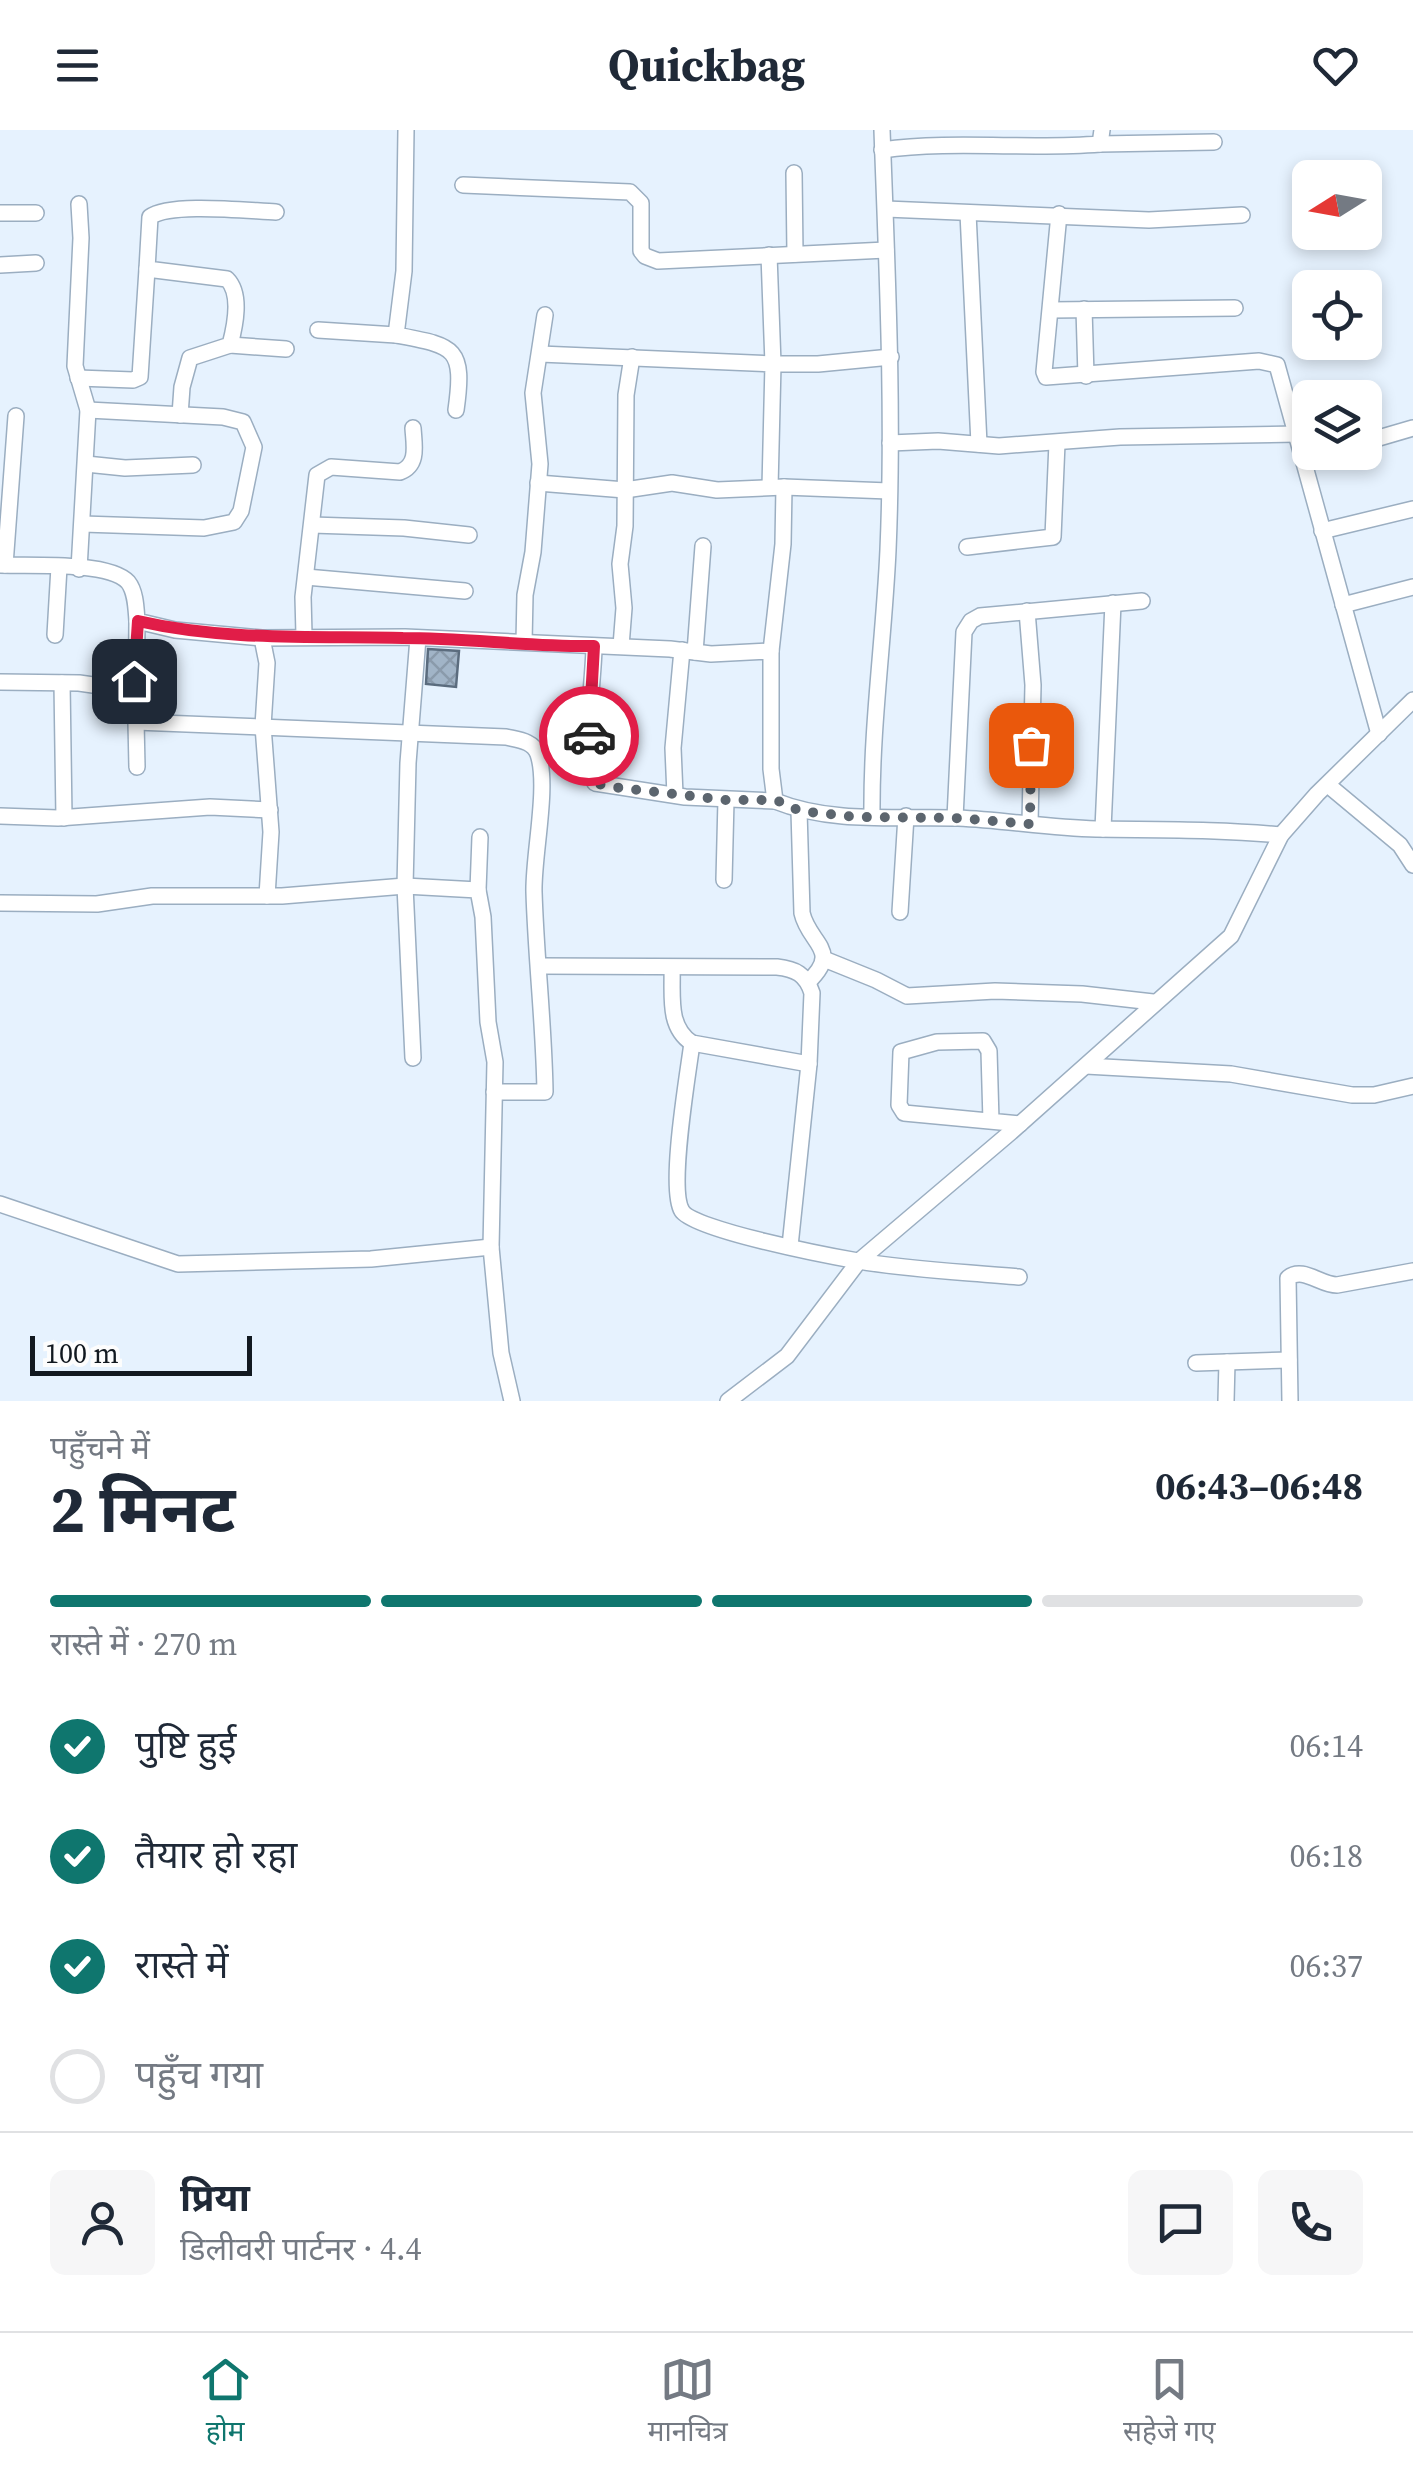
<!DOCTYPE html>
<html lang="hi">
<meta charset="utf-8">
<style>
:root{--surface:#fff;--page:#f6f6f7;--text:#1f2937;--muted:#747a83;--line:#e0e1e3;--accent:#0f766e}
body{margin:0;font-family:"Source Serif 4","Noto Sans Devanagari",serif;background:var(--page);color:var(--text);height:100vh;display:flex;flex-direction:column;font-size:38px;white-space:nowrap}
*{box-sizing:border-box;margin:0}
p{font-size:32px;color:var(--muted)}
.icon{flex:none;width:55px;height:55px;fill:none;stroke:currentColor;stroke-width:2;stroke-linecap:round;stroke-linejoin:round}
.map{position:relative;height:1271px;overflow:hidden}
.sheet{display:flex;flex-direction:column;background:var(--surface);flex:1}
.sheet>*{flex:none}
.needle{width:65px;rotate:259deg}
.tools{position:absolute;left:1292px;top:30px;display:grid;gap:20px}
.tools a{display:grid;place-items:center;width:90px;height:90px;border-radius:15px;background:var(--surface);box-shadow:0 5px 15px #0003;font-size:50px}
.scale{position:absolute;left:30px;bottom:25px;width:222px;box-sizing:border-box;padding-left:10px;border:5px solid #121920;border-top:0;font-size:28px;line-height:35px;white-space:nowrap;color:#121920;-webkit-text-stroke:8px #fdfdfd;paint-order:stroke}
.pin{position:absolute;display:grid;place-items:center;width:85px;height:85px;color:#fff;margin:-42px;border-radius:20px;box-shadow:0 5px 15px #0006}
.courier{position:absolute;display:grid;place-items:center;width:100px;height:100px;margin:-50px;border:8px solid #e11d48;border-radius:50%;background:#fff;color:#222;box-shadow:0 2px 12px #0007}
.overview em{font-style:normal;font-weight:700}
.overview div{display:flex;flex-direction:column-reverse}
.overview{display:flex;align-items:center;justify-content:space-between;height:170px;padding:0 50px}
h1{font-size:65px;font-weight:700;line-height:75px}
.bar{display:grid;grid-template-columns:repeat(4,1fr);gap:15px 10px;align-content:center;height:120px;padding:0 50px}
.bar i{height:12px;border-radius:8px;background:var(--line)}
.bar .current{background:var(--accent)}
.bar p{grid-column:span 4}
.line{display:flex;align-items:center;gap:25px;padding:0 50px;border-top:2px solid var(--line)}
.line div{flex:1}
.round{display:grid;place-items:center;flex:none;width:105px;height:105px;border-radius:15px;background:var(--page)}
ol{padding:0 50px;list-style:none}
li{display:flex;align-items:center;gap:30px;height:110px}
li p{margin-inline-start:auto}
li .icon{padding:10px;border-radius:50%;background:var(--accent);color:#fff;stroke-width:4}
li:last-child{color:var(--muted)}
li i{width:55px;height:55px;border:5px solid var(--line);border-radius:50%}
header{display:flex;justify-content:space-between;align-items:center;height:130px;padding:0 50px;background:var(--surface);font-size:45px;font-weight:700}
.menu{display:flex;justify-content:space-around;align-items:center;height:140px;border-top:2px solid var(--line);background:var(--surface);font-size:28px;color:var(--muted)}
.menu a{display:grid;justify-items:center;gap:5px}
.menu .current{color:var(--accent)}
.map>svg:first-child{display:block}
.building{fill:url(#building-cross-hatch);stroke:#5b6c7e;stroke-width:2.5}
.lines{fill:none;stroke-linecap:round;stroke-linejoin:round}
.minor-casing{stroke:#9baec1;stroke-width:18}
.minor{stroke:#fff;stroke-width:15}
.done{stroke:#5c656e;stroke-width:10;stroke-dasharray:0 18}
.route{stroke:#e11d48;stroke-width:12}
</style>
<header><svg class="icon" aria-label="menu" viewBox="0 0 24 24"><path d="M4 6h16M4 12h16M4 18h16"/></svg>Quickbag<svg class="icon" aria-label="heart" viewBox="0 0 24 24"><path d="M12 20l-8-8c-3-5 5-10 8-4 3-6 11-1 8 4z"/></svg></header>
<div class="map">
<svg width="1413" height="1271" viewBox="0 0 1413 1271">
<defs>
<pattern id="building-cross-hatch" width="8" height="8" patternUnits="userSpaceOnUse" patternTransform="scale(2.5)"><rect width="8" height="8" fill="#a1b4c7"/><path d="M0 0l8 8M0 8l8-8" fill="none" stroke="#8a9aab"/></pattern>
</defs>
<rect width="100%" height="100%" fill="#e6f2fe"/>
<polygon class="building" points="428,519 459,521 456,557 426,554"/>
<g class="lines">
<g class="minor-casing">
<g id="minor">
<path d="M406,0L404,141L396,205C454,216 465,216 456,280"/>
<polyline points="1100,14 1214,12"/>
<path d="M882,20C954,10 1028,20 1100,14L1102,0"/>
<polyline points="794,43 795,124"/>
<polyline points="463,55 630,62 641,73 641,121 645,126 658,131 886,120"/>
<polyline points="79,74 81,108 75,236 88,280 79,439"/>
<polyline points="886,79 1149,90 1242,85"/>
<polyline points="0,83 36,83"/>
<polyline points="968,83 979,314"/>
<polyline points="1059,84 1044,242 1046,247 1259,231 1277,235 1379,604"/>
<polyline points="769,125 773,234 818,234 891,227"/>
<polyline points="0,135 36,133"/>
<polyline points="1084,179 1086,246"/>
<polyline points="1051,180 1235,178"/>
<polyline points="318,200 396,205"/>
<polyline points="230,215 286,219"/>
<polyline points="540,224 773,234 770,357"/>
<polyline points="78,248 133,250 140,247 147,139"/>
<path d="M180,285L182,257L190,228L230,215C235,196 242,164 227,149L147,139L150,87C170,72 249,81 276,82"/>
<polyline points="1365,312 1413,298"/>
<polyline points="890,313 938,311 999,316 1120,307 1297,304"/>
<polyline points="1304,330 1330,322"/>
<polyline points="86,334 125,338 193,335"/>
<polyline points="538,353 625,360 672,353 717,360 784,357 889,361"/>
<polyline points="83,394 204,398 234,392 241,381 254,317 243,292 223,287 88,280"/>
<polyline points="312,395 404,398 469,405"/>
<polyline points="1322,401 1413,379"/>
<polyline points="967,417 1053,407 1057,313"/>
<path d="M0,435C28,436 109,431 128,452C136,462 136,479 137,491L175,500L262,508L405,507L670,519L711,524L771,521V639L775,671C832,694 898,686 958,688C1004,690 1050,698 1096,699C1158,700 1219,699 1281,705"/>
<polyline points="5,435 16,286"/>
<polyline points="306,447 465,461"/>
<polyline points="1343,475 1413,457"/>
<polyline points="1027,481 1033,555 1030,693"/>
<path d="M137,491L136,592L506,607C519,610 533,611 538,624C549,656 533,726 534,762C536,829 544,895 545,962H494"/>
<polyline points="55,505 59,437"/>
<path d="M304,505L303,467L317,345L331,337L400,342C419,335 414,315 413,298"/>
<polyline points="262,508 267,533 263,596 271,702 267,766"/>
<polyline points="524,512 525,465 533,422 540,334 533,263 545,185"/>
<path d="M594,516C594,548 581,631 595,653L685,667L775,671"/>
<polyline points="621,516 624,478 620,434 625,396 626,265 632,227"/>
<polyline points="771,521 783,414 784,357"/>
<polyline points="695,522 703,416"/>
<polyline points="0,552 79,553 135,561"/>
<polyline points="62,553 64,688"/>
<polyline points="136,592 137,637"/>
<polyline points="1328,655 1400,715 1413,735"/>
<polyline points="675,665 673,618 682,520"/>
<path d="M799,681L802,783C809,814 842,820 808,852"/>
<polyline points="0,686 58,688 210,677 270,680"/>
<path d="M872,687C871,597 884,509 888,420C894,280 887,140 882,0"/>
<polyline points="955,688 964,502 971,491 980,486 1142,471"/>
<polyline points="1103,699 1113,473"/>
<polyline points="724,750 726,670"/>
<polyline points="478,760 480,707"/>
<polyline points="0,773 97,774 152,766 282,766 405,756 478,760 483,787 488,892 495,932 491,1117 501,1223 512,1271"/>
<polyline points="900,782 906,686"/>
<polyline points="824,829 876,850 907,866 995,861 1082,864 1153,872"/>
<path d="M540,836L777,837C795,839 806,844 812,863L809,934L790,1116"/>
<path d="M672,838C673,865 667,897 692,913L809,934"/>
<path d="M692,913C688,944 668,1059 682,1081C694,1100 829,1126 858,1131C911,1140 966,1142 1019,1147"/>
<polyline points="413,928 405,756 408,633 418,508"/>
<polyline points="1086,936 1231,944 1352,965 1374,965 1413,956"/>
<polyline points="991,991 989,921 983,911 937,912 901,922 899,975 904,983 1020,994"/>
<polyline points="0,1074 178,1134 371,1129 491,1117"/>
<polyline points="1196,1233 1289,1230"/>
<polyline points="728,1271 787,1226 859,1131 1011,1002 1231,806 1281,705 1317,664 1413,570"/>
<polyline points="1226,1271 1227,1232"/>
<path d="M1290,1271L1288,1148C1303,1136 1320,1155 1337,1155L1413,1141"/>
</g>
</g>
<use href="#minor" class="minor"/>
</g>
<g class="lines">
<path class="done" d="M589,606C586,626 582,648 604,656L726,670H776L800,681L856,687L955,688L1030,694L1031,615"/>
<path class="route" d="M134,551L138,491C225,511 314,506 403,508C467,508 531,517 594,516L589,606"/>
</g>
</svg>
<div class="tools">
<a><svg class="needle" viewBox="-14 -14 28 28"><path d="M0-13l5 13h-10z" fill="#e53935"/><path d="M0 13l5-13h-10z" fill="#747a83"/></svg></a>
<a><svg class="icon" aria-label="locate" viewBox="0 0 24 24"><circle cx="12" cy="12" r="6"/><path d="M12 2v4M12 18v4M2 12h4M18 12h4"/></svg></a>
<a><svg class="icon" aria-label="layers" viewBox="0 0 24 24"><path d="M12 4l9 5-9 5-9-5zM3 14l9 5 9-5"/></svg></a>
</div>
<div class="scale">100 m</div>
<div class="pin" style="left:1031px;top:615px;background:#ea580c"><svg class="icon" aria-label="bag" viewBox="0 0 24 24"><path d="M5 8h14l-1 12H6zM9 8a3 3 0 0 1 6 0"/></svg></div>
<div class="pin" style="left:134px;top:551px;background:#1f2937"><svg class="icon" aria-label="home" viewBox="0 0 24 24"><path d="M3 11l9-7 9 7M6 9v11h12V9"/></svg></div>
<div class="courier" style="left:589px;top:606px"><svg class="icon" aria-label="car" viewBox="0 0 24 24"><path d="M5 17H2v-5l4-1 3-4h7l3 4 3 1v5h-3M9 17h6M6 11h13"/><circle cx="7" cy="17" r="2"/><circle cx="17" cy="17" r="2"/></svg></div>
</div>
<section class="sheet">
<div class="overview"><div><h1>2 मिनट</h1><p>पहुँचने में</p></div><em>06:43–06:48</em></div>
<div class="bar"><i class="current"></i><i class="current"></i><i class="current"></i><i></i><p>रास्ते में · 270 m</p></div>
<ol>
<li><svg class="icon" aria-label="check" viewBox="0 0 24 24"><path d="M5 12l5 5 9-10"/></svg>पुष्टि हुई<p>06:14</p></li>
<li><svg class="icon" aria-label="check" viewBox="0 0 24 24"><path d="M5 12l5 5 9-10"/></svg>तैयार हो रहा<p>06:18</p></li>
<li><svg class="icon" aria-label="check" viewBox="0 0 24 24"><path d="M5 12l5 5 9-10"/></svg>रास्ते में<p>06:37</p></li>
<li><i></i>पहुँच गया</li>
</ol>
<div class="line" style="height:180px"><a class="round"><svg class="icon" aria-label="person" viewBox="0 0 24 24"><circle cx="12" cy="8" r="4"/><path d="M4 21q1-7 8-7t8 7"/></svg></a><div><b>प्रिया</b><p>डिलीवरी पार्टनर · 4.4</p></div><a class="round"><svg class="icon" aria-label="chat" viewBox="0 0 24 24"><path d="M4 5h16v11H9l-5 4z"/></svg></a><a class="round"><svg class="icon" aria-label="phone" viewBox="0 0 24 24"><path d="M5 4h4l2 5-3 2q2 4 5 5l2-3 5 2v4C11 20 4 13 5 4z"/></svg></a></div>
</section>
<nav class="menu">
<a class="current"><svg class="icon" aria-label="home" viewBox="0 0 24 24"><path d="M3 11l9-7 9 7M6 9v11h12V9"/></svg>होम</a>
<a><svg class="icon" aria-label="map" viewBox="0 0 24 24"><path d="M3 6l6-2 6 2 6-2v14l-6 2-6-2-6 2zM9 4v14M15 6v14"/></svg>मानचित्र</a>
<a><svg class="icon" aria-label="saved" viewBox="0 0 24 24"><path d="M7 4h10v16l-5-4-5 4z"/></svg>सहेजे गए</a>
</nav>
